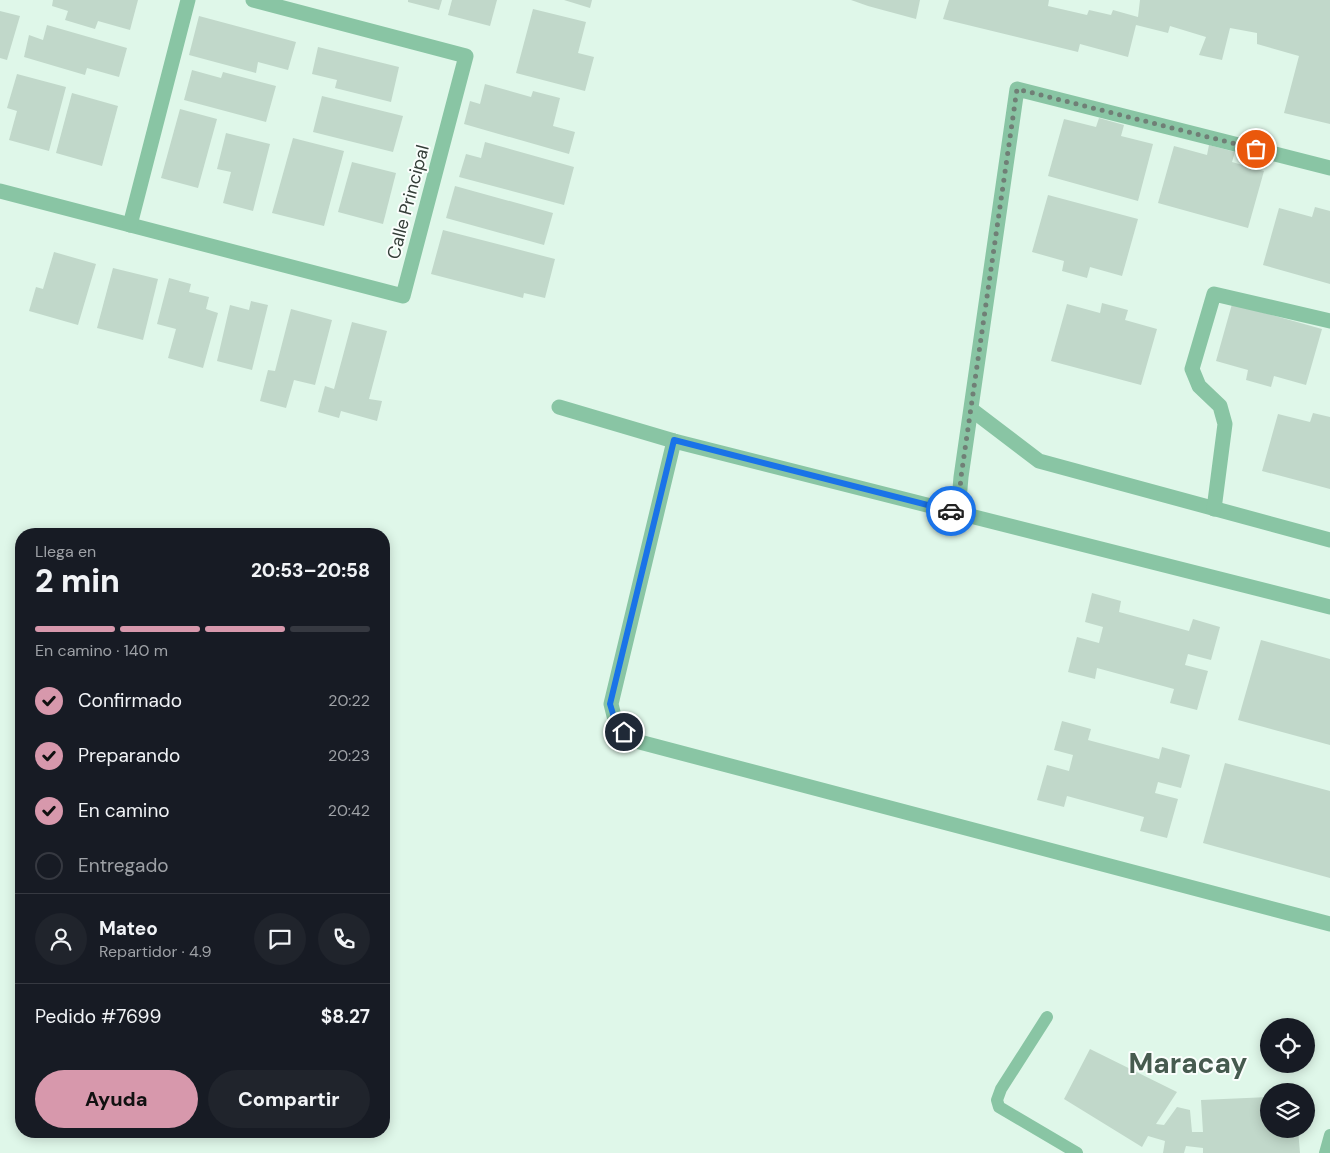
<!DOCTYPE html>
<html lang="es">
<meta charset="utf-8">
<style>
:root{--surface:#171b24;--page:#20242c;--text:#f1f3f6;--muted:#9ea1a6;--line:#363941;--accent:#d798ac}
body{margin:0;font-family:"DM Sans",sans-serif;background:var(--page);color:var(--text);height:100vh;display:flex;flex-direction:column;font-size:19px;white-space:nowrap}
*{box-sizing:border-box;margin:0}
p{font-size:16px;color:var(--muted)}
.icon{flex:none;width:28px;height:28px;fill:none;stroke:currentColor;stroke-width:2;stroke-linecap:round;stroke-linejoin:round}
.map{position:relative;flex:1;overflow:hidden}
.drawer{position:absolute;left:15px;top:528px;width:375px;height:610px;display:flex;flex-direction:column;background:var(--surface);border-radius:20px;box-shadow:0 2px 12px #0003}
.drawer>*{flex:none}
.tools{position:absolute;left:1260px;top:1018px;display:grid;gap:10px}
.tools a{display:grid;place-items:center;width:55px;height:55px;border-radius:50%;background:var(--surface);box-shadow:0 2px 12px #0003;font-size:25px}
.pin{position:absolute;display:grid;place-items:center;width:42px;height:42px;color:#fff;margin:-21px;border:2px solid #fff;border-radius:50%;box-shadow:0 1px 5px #0007}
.courier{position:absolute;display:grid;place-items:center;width:50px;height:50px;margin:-25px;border:4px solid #1a73e8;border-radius:50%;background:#fff;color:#222;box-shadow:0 1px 6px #0007}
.summary em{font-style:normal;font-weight:800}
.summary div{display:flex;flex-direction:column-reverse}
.summary{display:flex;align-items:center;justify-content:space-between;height:85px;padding:0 20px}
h1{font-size:32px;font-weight:800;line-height:38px}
.bar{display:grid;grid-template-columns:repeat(4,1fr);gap:8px 5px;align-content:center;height:60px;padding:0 20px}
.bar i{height:6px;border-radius:4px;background:var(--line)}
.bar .active{background:var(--accent)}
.bar p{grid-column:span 4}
.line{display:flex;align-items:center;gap:12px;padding:0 20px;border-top:1px solid var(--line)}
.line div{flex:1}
.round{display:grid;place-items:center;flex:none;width:52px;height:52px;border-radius:26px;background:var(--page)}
ol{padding:0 20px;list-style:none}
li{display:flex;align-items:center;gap:15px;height:55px}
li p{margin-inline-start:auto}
li .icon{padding:5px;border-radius:50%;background:var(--accent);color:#111;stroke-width:4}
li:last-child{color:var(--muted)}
li i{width:28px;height:28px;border:2px solid var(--line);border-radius:50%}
.button{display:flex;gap:10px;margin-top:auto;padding:10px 20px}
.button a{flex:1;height:58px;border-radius:30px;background:var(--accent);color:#111;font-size:20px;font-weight:800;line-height:58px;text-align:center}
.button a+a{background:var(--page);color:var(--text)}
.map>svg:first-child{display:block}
.building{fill:#c1d8ca}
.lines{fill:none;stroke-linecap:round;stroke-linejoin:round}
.service{stroke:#89c5a4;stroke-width:12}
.minor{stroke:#89c5a4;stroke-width:15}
.done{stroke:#707f76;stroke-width:5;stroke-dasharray:0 9}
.route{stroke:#1a73e8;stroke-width:6}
.labels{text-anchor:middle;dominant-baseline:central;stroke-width:4;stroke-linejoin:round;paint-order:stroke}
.street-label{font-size:18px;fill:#343e38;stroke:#fafefc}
.town-label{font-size:28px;font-weight:bold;fill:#465b4f;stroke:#fafefc}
</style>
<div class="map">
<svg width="1330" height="1153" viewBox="0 0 1330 1153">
<rect width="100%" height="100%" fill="#dff7e9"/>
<g class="building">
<polygon points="53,0 138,0 130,30 98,21 95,29 65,20 68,11 52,6"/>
<polygon points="408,0 442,0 439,10 408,2"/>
<polygon points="452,0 497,0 490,26 448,15"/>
<polygon points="564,0 592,0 590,8"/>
<polygon points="851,0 920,0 916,19 868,6"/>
<polygon points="949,0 1049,0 1048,6 1087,15 1089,10 1111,15 1113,10 1138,17 1140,0 1330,0 1330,124 1284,113 1299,56 1257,44 1257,33 1230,28 1222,60 1199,55 1206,37 1170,26 1168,33 1136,25 1128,57 1080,44 1078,52 943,19"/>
<polygon points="533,9 586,22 578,53 594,57 585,91 516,73"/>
<polygon points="0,11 20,16 7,60 0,58"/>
<polygon points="199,16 296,42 288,70 258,62 256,73 189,55"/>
<polygon points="47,25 127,48 119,77 87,68 85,75 24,57 29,35 43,40"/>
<polygon points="318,47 399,67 391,102 335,88 337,80 312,74"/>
<polygon points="192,70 221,78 223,72 276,86 266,122 184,100"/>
<polygon points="17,74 66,87 49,151 9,140 17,111 7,108"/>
<polygon points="485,84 531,97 533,91 560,98 553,126 575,132 569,154 464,124 470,101 480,104"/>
<polygon points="72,93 118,106 102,166 56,153"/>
<polygon points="322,96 403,116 393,152 313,132"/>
<polygon points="180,109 217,119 198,188 161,178"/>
<polygon points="1099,118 1124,125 1121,136 1153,144 1138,201 1048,176 1064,119 1096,127"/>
<polygon points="226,133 270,144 253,211 223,203 231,172 217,169"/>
<polygon points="293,138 344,151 324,226 272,213"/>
<polygon points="485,142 574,167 564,205 459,177 466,154 481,158"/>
<polygon points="1209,145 1235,152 1232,162 1264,171 1248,228 1158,203 1174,146 1207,155"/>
<polygon points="352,162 396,173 383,224 338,212"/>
<polygon points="455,186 553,213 544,245 446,218"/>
<polygon points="1048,195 1138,219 1122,276 1090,267 1087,278 1062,271 1064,261 1032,252"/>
<polygon points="1315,207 1330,211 1330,284 1263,265 1279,208 1312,217"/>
<polygon points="443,230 555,259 545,298 524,293 523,298 431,274"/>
<polygon points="54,252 96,264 78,325 29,311 36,287 43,289"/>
<polygon points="113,268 158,279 143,340 97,328"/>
<polygon points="169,278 191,284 189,292 209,297 206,309 218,313 203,368 168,358 176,329 157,324"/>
<polygon points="251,301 268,305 252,370 217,361 230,305 249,310"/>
<polygon points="1102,303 1128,310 1125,320 1157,329 1141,385 1051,361 1067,304 1100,313"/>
<polygon points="1232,304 1322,329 1306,385 1274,376 1271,387 1246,380 1248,370 1216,361"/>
<polygon points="291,309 332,320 315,385 294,380 286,408 260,401 268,370 275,371"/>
<polygon points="352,322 387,331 369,399 382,401 377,421 341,411 339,418 318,412 325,386 334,389"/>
<polygon points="1313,413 1330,417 1330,489 1262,471 1278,414 1310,422"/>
<polygon points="1092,593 1121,601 1119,612 1189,631 1193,619 1220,627 1211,660 1188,654 1185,665 1208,671 1197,710 1170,703 1174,689 1097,668 1095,679 1068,672 1077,637 1099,643 1103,627 1085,622"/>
<polygon points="1261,640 1330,659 1330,745 1238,720"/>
<polygon points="1062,721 1091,729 1088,740 1159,759 1162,747 1190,755 1181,788 1158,782 1155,793 1178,799 1167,838 1140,831 1144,817 1067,796 1064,807 1037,800 1047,765 1069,771 1073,755 1054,750"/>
<polygon points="1225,763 1330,791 1330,878 1203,843"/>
<polygon points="1090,1049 1177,1092 1156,1124 1164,1125 1177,1107 1190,1110 1192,1132 1203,1132 1201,1100 1269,1097 1269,1129 1298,1129 1300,1153 1203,1153 1203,1148 1186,1146 1184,1153 1163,1153 1165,1141 1148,1136 1142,1147 1064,1099"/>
</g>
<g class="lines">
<g class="service">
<polyline points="1047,1017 1001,1089 997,1100 999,1107 1077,1153"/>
<polyline points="1325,1153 1330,1135"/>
</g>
<g class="minor">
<polyline points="0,191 403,296 466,56 253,0"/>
<polyline points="130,225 188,0"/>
<polyline points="559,407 674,441 1330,607"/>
<polyline points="972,410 1039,461 1330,540"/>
<polyline points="674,441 611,704 616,724 632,740 1330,924"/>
<polyline points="1214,509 1225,424 1220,406 1199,386 1192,369 1214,294 1330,321"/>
<polyline points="958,512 961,477 1017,89 1330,168"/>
</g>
</g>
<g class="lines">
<polyline class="done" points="951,511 958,512 961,477 1017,89 1256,149"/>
<polyline class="route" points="624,732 616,724 610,704 674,440 951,511"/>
</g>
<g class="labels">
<g class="street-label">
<text transform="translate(408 202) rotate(-75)">Calle Principal</text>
</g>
<g class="town-label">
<text x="1188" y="1063">Maracay</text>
</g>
</g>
</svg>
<div class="tools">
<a><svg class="icon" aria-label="locate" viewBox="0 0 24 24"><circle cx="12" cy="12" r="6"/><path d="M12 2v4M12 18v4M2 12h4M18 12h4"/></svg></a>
<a><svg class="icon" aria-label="layers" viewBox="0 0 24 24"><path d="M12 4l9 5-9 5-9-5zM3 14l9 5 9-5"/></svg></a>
</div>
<div class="pin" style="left:1256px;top:149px;background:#ea580c"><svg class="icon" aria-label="bag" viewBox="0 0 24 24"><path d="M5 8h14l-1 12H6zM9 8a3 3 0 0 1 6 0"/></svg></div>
<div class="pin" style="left:624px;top:732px;background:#1f2937"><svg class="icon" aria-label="home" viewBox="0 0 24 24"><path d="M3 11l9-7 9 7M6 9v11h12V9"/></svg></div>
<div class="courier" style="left:951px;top:511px"><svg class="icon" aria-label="car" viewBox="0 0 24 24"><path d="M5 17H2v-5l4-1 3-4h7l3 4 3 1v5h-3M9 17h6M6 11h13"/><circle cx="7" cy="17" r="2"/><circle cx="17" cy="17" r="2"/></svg></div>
<section class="drawer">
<div class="summary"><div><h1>2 min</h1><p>Llega en</p></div><em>20:53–20:58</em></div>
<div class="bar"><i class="active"></i><i class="active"></i><i class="active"></i><i></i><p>En camino · 140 m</p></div>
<ol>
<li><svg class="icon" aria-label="check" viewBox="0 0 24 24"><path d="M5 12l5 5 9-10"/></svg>Confirmado<p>20:22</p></li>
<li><svg class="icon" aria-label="check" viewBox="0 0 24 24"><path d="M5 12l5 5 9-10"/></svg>Preparando<p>20:23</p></li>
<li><svg class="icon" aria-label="check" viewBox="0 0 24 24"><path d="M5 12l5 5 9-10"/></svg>En camino<p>20:42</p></li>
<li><i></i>Entregado</li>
</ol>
<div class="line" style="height:90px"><a class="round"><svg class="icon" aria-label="person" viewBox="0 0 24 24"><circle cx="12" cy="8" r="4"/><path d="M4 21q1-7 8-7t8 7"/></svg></a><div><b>Mateo</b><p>Repartidor · 4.9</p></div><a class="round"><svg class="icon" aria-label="chat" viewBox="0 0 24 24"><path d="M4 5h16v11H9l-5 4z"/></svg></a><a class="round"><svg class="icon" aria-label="phone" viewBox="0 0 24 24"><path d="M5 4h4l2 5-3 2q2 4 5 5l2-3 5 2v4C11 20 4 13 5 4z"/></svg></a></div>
<div class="line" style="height:65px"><div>Pedido #7699</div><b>$8.27</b></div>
<div class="button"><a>Ayuda</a><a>Compartir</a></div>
</section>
</div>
